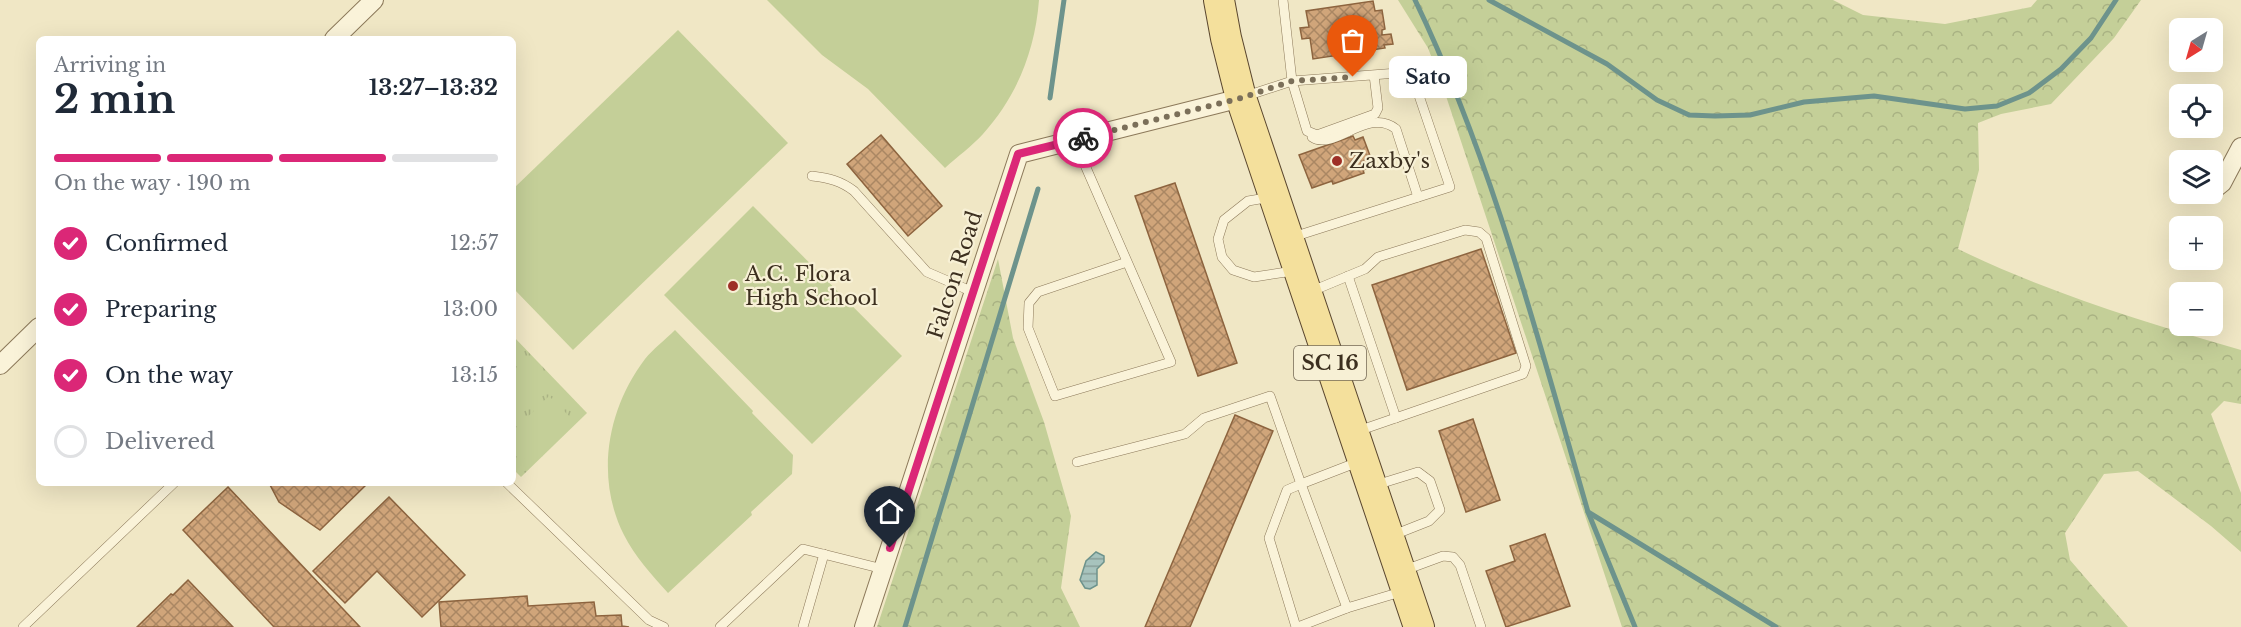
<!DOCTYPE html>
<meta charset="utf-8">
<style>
:root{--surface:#fff;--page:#f2f2f3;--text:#1f2937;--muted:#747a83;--line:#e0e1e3;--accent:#db2777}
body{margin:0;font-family:"Libre Baskerville",serif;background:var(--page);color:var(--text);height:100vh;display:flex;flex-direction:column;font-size:22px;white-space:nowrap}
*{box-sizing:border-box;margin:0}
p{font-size:20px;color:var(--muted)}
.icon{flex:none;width:33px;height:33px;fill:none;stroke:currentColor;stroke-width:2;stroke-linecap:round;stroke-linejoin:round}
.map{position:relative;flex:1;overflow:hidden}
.panel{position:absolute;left:36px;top:36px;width:480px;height:450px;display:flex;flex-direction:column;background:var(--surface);border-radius:9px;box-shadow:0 6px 24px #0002}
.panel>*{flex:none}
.needle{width:39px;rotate:217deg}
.buttons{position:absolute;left:2169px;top:18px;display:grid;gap:12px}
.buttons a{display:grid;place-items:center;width:54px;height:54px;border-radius:9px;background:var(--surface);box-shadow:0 6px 24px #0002;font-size:30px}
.pin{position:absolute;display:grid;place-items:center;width:51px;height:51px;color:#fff;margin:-62px -26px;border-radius:50% 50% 50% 0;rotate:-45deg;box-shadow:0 0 6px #0007}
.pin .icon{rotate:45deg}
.courier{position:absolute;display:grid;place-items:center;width:60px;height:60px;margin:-30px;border:4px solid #db2777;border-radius:50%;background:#fff;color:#222;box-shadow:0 2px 8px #0007}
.bubble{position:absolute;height:42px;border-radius:9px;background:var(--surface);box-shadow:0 6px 24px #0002;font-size:20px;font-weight:800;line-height:42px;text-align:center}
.overview em{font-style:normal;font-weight:800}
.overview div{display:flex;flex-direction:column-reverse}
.overview{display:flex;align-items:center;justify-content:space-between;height:102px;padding:0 18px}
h1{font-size:39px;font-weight:800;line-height:45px}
.bar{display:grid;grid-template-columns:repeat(4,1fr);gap:9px 6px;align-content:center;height:72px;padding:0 18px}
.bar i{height:8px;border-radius:4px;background:var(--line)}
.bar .active{background:var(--accent)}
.bar p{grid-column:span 4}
ol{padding:0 18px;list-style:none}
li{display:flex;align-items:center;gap:18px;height:66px}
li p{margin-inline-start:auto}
li .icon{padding:6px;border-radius:50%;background:var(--accent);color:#fff;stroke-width:4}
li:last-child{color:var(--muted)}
li i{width:33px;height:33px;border:3px solid var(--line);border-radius:50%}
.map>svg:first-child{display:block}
.grass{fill:url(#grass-tufts)}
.forest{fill:url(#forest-crowns)}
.pitch{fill:#c4cf98}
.water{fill:url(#water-rules);stroke:#6d938c;stroke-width:1.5}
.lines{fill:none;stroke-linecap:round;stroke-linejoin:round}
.stream{stroke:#6d938c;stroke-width:5}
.building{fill:url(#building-cross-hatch);stroke:#8d643f;stroke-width:1.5}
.lane-casing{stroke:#8c795a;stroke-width:10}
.street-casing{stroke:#8c795a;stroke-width:20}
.primary-casing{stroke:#5a462e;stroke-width:32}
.lane{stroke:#faf3d9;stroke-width:9}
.street{stroke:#faf3d9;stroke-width:18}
.primary{stroke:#f4e09c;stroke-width:30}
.done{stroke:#7b6f59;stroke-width:6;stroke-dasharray:0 10.8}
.route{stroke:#db2777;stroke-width:8}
.poi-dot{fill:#9e3027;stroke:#f7f0d5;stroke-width:2}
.labels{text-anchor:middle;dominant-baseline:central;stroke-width:4.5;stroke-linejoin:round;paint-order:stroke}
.shield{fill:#f7f0d5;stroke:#746956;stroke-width:1.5}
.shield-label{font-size:20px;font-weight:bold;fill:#3c2f1f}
.poi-label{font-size:21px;fill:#3c2f1f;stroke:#f7f0d5;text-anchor:start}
.street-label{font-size:21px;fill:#3c2f1f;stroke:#f7f0d5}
</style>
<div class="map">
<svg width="2241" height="627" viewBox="0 0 2241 627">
<defs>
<pattern id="grass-tufts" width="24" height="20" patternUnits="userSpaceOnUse" patternTransform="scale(1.5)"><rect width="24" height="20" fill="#c4cf98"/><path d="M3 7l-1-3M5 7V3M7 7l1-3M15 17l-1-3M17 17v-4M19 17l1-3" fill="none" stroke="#a9b283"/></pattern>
<pattern id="forest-crowns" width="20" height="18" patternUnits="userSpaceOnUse" patternTransform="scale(1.5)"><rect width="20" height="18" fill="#c4cf98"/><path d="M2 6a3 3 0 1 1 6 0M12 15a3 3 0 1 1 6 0" fill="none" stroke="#a9b283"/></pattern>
<pattern id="water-rules" width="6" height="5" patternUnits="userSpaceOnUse" patternTransform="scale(1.5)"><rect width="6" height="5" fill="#a7c3bd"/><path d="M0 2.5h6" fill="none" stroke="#899f99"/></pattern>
<pattern id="building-cross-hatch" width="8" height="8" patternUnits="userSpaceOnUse" patternTransform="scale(1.5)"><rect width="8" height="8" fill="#d0a57a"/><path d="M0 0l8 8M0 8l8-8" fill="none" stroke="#aa8763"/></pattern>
</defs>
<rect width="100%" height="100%" fill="#f0e7c5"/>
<polygon class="grass" points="513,336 587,413 521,477 513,469"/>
<g class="forest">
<path d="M1398,0H1833L1863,15L1945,24L2031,7L2037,0H2141L2114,38L2051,104L2001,114L1978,123L1979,170L1958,249C2049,293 2144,322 2241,350V404L2224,401L2211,414L2241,493V552L2211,526L2138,471L2104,474L2065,533L2070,560L2128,627H1622L1443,87L1428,48Z"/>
<polygon points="998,259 1013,338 1044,422 1071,516 1061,588 1080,627 877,627"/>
</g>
<g class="pitch">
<path d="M767,0H1039C1035,51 1017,96 983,134C972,146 957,157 945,168L868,89L822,55Z"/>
<polygon points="678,30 788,143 573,350 513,288 513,189"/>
<polygon points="753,206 902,356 812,444 664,295"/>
<path d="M675,330L753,411L752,413L793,455L792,474L751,512L752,515L668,593C652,575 635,557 624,535C595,478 607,409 645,359C653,349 665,340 675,330Z"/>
<polygon points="522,368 542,388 513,417 513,377"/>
<polygon points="549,396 569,416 525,459 513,446 513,431"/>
</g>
<polygon class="water" points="1096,552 1104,556 1104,562 1097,569 1097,585 1090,589 1085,588 1080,580 1086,561"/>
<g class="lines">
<g class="stream">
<path d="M1415,0C1493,162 1538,339 1588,512L1776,627"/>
<polyline points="1489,0 1607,64 1657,100 1689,115 1715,116 1750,115 1804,102 1874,96 1965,109 1997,106 2029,93 2061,69 2091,38 2116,0"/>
<polyline points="1050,98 1064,0"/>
<polyline points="1588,512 1635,627"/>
<polyline points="905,627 1038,189"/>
</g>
</g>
<g class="building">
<polygon points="1373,1 1375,11 1382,10 1385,29 1382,30 1382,35 1391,34 1393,44 1384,45 1385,48 1313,59 1310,38 1302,39 1300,28 1309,27 1306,11"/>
<polygon points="881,135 942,206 908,236 847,164"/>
<polygon points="1353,136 1355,140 1363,137 1372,161 1366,163 1368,168 1363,170 1364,173 1333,184 1332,181 1312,188 1299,155"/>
<polygon points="1175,183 1237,363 1198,376 1135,196"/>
<polygon points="1481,249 1516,353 1407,390 1372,285"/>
<polygon points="1235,415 1273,431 1190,627 1145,627"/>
<polygon points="1473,419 1500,500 1466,512 1439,431"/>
<polygon points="269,483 368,483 320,530 279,502"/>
<polygon points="228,487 360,627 274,627 183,530"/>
<polygon points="389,497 465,575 422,617 377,571 345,603 313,571"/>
<polygon points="1545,534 1570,606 1506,627 1486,571 1515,561 1510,546"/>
<polygon points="188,580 233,627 137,627 171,594 173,595"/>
<polygon points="527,596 528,606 594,602 596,616 621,615 622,626 629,627 441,627 439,602"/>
</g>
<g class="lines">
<g class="lane-casing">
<g id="lane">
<polyline points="1246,96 1292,81 1283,0"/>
<path d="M1312,137C1334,152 1368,106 1396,129L1418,197"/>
<polyline points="1074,140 1171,362 1055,396 1028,328 1029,303 1038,292 1127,262"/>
<path d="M812,176C829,178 841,181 854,191L927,272L973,292"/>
<polyline points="1272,197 1248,201 1224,220 1218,239 1222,257 1233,270 1254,277 1293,271"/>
<polyline points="1293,237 1450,187 1411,72 1292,81 1307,131 1317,135 1375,114 1378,108 1374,75"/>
<polyline points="1348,276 1396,418"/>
<polyline points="1312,291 1365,269 1378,257 1465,230 1479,232 1486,238 1526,366 1523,374 1358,431"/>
<polyline points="1077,462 1185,434 1204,418 1270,396 1301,484 1287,490 1269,538 1296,627"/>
<polyline points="1358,462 1301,484 1347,608 1404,591"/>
<polyline points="507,483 649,620 664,627"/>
<polyline points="1376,485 1418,472 1430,481 1440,510 1429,521 1391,536"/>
<polyline points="1405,570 1443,556 1453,557 1460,565 1481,627"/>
<polyline points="23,627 174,483"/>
<polyline points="720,627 803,549 883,569"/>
<polyline points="803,627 824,554"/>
<polyline points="1298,627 1347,608"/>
</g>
</g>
<g class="street-casing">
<g id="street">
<polyline points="334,39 374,0"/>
<polyline points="2212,191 2222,183 2241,147"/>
<polyline points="0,365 39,327"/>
<polyline points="864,627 1019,154 1241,98"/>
</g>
</g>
<g class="primary-casing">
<polyline id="primary" points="1219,0 1226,38 1241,98 1419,627"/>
</g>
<use href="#lane" class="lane"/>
<use href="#street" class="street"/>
<use href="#primary" class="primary"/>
</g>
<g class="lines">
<polyline class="done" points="1083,138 1241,98 1292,81 1353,77"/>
<polyline class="route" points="890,548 1018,154 1083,138"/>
</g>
<g class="poi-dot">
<circle cx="1337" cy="161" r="6"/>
<circle cx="733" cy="286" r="6"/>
</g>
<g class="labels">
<rect class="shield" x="1294" y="346" width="72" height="34" rx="4.5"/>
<g class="shield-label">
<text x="1330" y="363">SC 16</text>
</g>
<g class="poi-label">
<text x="1349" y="161">Zaxby's</text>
<text x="745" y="274">A.C. Flora<tspan x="745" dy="24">High School</tspan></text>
</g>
<g class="street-label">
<text transform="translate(955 275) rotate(-72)">Falcon Road</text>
</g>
</g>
</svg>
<div class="buttons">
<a><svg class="needle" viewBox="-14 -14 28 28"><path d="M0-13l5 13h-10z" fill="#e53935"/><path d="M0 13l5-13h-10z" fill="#747a83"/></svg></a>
<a><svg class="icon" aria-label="locate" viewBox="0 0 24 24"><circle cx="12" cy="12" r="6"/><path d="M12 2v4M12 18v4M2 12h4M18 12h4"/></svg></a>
<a><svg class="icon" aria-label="layers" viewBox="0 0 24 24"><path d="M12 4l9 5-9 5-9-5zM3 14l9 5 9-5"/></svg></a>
<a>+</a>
<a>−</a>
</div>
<div class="pin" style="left:1353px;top:77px;background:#ea580c"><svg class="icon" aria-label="bag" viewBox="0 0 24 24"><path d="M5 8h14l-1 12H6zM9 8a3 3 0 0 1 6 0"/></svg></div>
<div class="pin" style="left:890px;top:548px;background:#1f2937"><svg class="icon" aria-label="home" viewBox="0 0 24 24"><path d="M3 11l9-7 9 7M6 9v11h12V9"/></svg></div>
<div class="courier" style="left:1083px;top:138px"><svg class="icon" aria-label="bike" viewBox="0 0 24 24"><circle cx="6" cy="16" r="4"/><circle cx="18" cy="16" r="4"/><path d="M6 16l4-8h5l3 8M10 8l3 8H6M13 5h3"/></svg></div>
<div class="bubble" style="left:1389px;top:56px;width:78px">Sato</div>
<section class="panel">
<div class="overview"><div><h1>2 min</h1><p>Arriving in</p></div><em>13:27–13:32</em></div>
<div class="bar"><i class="active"></i><i class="active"></i><i class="active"></i><i></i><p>On the way · 190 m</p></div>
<ol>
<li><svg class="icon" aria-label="check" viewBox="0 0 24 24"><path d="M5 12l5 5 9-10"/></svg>Confirmed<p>12:57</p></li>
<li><svg class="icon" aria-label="check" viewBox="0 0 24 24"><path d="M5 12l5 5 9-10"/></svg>Preparing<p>13:00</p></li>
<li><svg class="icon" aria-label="check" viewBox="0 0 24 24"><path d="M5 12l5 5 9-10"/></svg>On the way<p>13:15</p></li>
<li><i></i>Delivered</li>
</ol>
</section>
</div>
